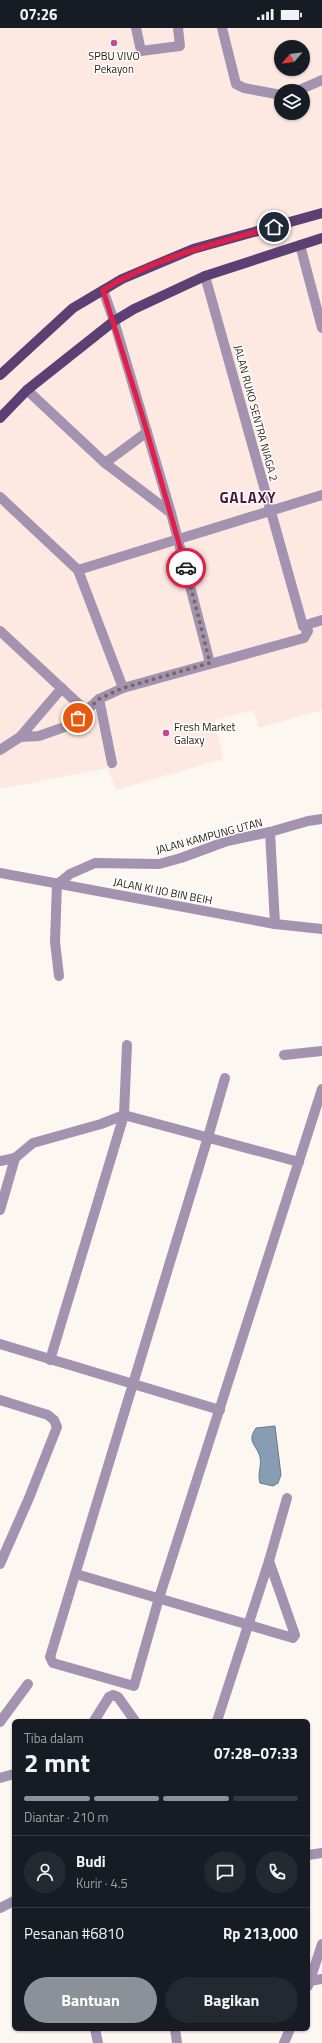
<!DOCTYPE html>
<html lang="id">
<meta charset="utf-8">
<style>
:root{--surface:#171b24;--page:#242831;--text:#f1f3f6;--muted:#9ea1a6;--line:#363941;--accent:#8c9099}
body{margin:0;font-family:"Titillium Web",sans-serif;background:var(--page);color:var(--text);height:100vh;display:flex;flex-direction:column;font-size:15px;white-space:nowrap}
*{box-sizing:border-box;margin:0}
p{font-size:13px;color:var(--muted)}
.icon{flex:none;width:22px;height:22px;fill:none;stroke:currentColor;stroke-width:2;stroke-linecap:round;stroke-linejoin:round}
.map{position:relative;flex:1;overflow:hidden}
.side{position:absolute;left:12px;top:1691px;width:298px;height:312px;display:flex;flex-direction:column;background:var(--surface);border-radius:6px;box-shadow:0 1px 3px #0004}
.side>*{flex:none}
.needle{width:26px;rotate:241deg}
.controls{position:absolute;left:274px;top:12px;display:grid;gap:8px}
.controls a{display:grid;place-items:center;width:36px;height:36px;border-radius:50%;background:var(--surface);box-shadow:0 1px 3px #0004;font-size:20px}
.pin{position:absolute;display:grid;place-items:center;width:34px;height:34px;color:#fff;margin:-17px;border:2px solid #fff;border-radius:50%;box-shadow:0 1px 4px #0007}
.courier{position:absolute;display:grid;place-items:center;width:40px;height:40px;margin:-20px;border:3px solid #e11d48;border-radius:50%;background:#fff;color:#222;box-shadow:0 1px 5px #0007}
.summary em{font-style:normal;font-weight:700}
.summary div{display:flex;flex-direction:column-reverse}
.summary{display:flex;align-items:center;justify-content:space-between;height:68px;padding:0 12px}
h1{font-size:26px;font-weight:700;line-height:30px}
.bar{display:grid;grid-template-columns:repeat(4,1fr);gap:6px 4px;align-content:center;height:48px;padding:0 12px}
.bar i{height:5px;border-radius:3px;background:var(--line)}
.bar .active{background:var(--accent)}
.bar p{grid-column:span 4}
.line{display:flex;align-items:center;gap:10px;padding:0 12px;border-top:1px solid var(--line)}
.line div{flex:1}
.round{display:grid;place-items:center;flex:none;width:42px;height:42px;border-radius:21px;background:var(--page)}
.button{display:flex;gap:8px;margin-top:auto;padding:8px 12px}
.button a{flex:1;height:46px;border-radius:24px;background:var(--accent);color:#fff;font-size:16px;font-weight:700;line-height:46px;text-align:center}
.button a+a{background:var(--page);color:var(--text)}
.status{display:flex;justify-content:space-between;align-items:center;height:28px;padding:0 20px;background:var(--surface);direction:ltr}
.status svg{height:11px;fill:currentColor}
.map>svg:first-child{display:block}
.commercial{fill:#fde9e2;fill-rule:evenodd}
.water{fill:#879db4;stroke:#6b7884}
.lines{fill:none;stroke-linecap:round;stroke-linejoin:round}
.minor{stroke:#a393b0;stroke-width:10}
.major{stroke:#5d4073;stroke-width:10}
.done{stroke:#736b61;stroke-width:4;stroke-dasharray:0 7.2}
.route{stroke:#e11d48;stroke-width:5}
.poi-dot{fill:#c54896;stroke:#fff;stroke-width:1.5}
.labels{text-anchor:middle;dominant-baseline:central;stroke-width:3;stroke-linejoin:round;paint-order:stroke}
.poi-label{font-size:11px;fill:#292014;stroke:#fff}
.street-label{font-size:11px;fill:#292014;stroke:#fff}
.district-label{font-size:15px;font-weight:bold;letter-spacing:1px;fill:#50143a;stroke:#fff}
</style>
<div class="status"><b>07:26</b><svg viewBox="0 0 49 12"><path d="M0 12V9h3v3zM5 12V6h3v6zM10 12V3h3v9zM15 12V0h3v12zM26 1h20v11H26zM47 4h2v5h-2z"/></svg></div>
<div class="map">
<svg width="322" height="2015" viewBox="0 0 322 2015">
<rect width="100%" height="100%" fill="#fcf7f1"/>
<path class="commercial" d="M0,0H322V682L259,700L253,682L215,692L223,731L116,762L108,740L0,761ZM281,19H303V41H281ZM281,63H303V85H281Z"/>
<path class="water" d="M275,1398L281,1447L278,1455L273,1458L260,1455C257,1446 262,1438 260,1429C257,1417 246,1414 256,1400Z"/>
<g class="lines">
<g class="minor">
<polyline points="136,0 141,23 180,18 178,0"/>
<polyline points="222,0 236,56 244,60 281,67"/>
<polyline points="297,63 322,52"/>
<polyline points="300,217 322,300"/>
<polyline points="205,248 303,598"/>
<polyline points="103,262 114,293 171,485 210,635"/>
<polyline points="27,362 105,435 171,485"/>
<polyline points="105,435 147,404"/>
<polyline points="0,469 78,542 123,660"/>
<polyline points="78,542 322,467"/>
<polyline points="0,603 85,682"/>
<polyline points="99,671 112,735"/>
<polyline points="20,709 62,660"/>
<polyline points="0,722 20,709 39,708 70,697 99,671 123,660 304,610 308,603 303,598 322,592"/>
<polyline points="270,804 275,896"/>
<polyline points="0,845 275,896 322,901"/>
<polyline points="57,855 55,914 59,948"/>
<polyline points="59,855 70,846 95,835 159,836 181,830 227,813 270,804 308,793 322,791"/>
<polyline points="284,1027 322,1023"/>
<polyline points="225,1050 208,1109 50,1629 53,1635 134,1658 159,1570 322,1061"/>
<polyline points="0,1133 15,1130 33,1115 101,1096 124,1087 299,1134"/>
<polyline points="0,1182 15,1130"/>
<polyline points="0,1316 220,1382"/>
<polyline points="50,1332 124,1087 127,1017"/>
<polyline points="0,1372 48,1387 54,1392 57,1399 29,1470 0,1536"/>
<polyline points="76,1546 293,1610 295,1607 269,1533"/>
<polyline points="94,1693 109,1669 113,1667 118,1669 135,1693"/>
<polyline points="217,1693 269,1533 287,1470"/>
<polyline points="0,1694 28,1656"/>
<polyline points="0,1750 14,1746"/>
<polyline points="308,1827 322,1825"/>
<polyline points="0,1880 14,1873"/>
<polyline points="310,1953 322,1951"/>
<polyline points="308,1958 322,1916"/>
<polyline points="95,2001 98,2015"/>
<polyline points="175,2001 177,2015"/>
<polyline points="284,2015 290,2001"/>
</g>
<g class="major">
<polyline points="0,347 73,280 122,251 193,221 322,185"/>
<polyline points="0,390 27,362 114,293 134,281 205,248 322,210"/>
</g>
</g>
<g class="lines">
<polyline class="done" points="78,690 99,671 123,660 210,635 186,540"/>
<path class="route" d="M186,540L143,390L103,262C154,230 216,215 274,199"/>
</g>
<g class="poi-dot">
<circle cx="114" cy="15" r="4"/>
<circle cx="166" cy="705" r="4"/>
</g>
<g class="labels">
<g class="poi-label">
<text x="114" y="28">SPBU VIVO<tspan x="114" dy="13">Pekayon</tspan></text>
<text x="174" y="699" text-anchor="start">Fresh Market<tspan x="174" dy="13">Galaxy</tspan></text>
</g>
<g class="street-label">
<text transform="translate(256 385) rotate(75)">JALAN RUKO SENTRA NIAGA 2</text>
<text transform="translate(209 808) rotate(-15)">JALAN KAMPUNG UTAN</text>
<text transform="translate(163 863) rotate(11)">JALAN KI IJO BIN BEIH</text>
</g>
<g class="district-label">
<text x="248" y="469">GALAXY</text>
</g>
</g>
</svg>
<div class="controls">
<a><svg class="needle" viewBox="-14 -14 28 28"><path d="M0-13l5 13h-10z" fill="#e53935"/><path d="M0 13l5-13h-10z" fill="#9ea1a6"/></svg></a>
<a><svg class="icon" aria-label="layers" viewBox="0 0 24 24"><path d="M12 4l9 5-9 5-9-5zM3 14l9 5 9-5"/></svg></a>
</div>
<div class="pin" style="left:78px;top:690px;background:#ea580c"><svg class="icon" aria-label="bag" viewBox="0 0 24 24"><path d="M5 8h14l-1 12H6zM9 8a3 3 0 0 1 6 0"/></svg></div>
<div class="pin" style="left:274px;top:199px;background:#1f2937"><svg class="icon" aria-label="home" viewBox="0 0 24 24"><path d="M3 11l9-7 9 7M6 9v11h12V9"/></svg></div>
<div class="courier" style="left:186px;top:540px"><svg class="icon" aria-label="car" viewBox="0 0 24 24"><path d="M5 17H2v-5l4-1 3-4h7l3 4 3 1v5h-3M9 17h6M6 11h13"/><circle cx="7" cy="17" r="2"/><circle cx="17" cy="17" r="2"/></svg></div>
<section class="side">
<div class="summary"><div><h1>2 mnt</h1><p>Tiba dalam</p></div><em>07:28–07:33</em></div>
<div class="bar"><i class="active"></i><i class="active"></i><i class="active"></i><i></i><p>Diantar · 210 m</p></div>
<div class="line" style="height:72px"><a class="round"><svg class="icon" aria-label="person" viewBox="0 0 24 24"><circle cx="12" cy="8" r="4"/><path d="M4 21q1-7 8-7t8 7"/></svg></a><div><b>Budi</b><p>Kurir · 4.5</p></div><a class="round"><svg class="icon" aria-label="chat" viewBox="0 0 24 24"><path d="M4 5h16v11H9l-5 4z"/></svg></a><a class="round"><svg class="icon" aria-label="phone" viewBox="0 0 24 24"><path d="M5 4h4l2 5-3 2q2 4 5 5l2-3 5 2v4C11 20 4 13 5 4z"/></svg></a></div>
<div class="line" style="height:52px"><div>Pesanan #6810</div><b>Rp 213,000</b></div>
<div class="button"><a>Bantuan</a><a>Bagikan</a></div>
</section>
</div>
